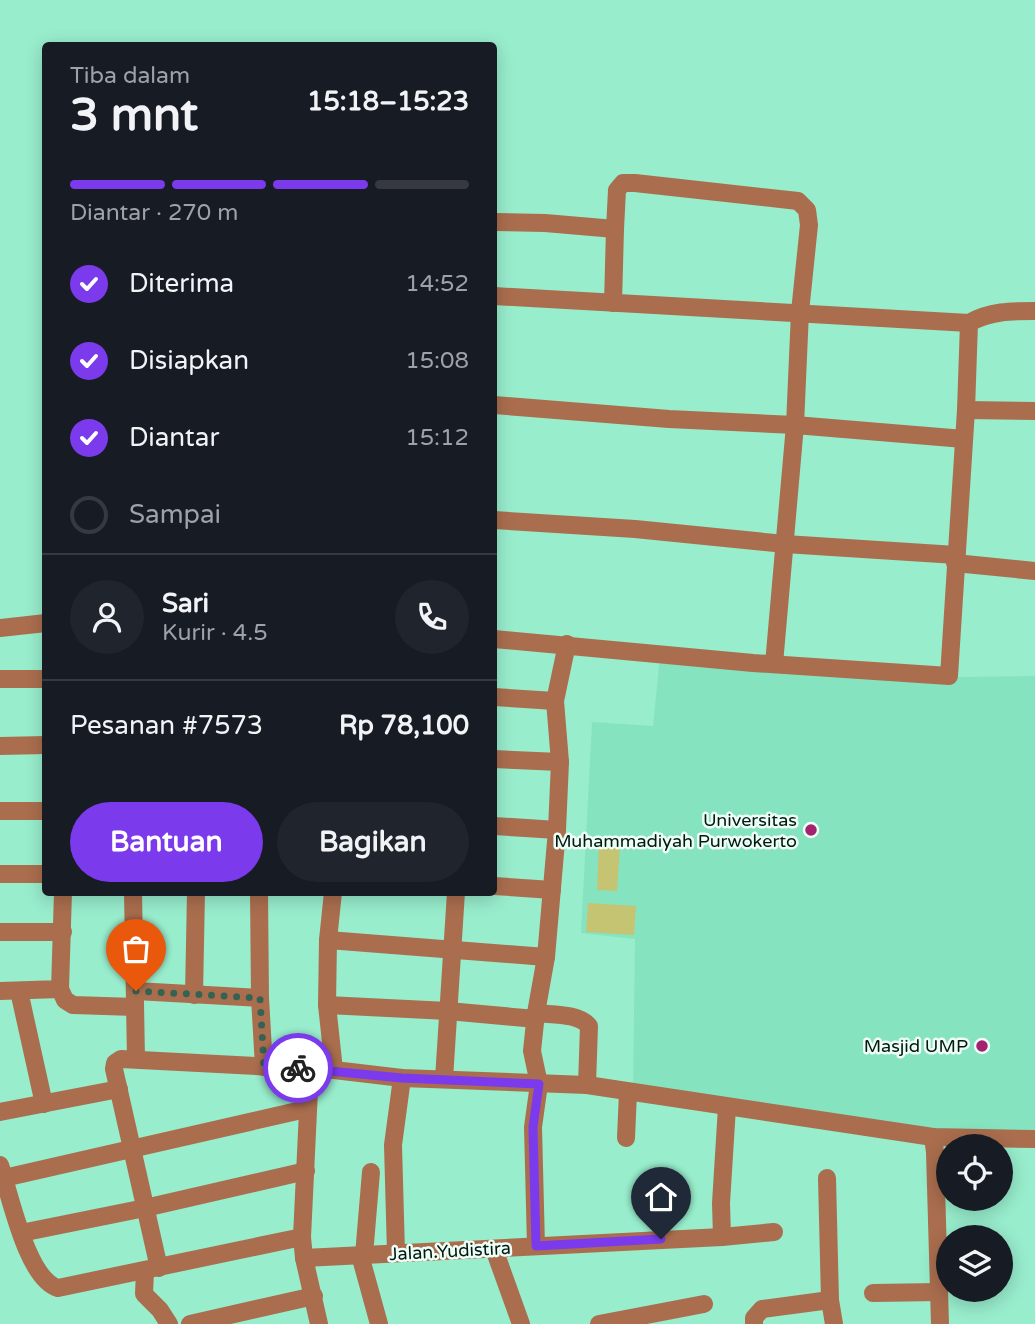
<!DOCTYPE html>
<html lang="id">
<meta charset="utf-8">
<style>
:root{--surface:#171b24;--page:#20242c;--text:#f1f3f6;--muted:#9ea1a6;--line:#363941;--accent:#7c3aed}
body{margin:0;font-family:"Varela Round",sans-serif;background:var(--page);color:var(--text);height:100vh;display:flex;flex-direction:column;font-size:26px;white-space:nowrap}
*{box-sizing:border-box;margin:0}
p{font-size:23px;color:var(--muted)}
.icon{flex:none;width:38px;height:38px;fill:none;stroke:currentColor;stroke-width:2;stroke-linecap:round;stroke-linejoin:round}
.map{position:relative;flex:1;overflow:hidden}
.drawer{position:absolute;left:42px;top:42px;width:455px;height:854px;display:flex;flex-direction:column;background:var(--surface);border-radius:7px;box-shadow:0 4px 18px #0003}
.drawer>*{flex:none}
.controls{position:absolute;left:936px;top:1134px;display:grid;gap:14px}
.controls a{display:grid;place-items:center;width:77px;height:77px;border-radius:50%;background:var(--surface);box-shadow:0 4px 18px #0003;font-size:35px}
.pin{position:absolute;display:grid;place-items:center;width:60px;height:60px;color:#fff;margin:-72px -30px;border-radius:50% 50% 50% 0;rotate:-45deg;box-shadow:0 0 7px #0007}
.pin .icon{rotate:45deg}
.courier{position:absolute;display:grid;place-items:center;width:70px;height:70px;margin:-35px;border:5px solid #7c3aed;border-radius:50%;background:#fff;color:#222;box-shadow:0 2px 9px #0007}
.headline em{font-style:normal;font-weight:700}
.headline div{display:flex;flex-direction:column-reverse}
.headline{display:flex;align-items:center;justify-content:space-between;height:119px;padding:0 28px}
h1{font-size:46px;font-weight:700;line-height:52px}
.bar{display:grid;grid-template-columns:repeat(4,1fr);gap:10px 7px;align-content:center;height:84px;padding:0 28px}
.bar i{height:9px;border-radius:5px;background:var(--line)}
.bar .on{background:var(--accent)}
.bar p{grid-column:span 4}
.line{display:flex;align-items:center;gap:18px;padding:0 28px;border-top:2px solid var(--line)}
.line div{flex:1}
.round{display:grid;place-items:center;flex:none;width:74px;height:74px;border-radius:37px;background:var(--page)}
ol{padding:0 28px;list-style:none}
li{display:flex;align-items:center;gap:21px;height:77px}
li p{margin-inline-start:auto}
li .icon{padding:7px;border-radius:50%;background:var(--accent);color:#fff;stroke-width:4}
li:last-child{color:var(--muted)}
li i{width:38px;height:38px;border:4px solid var(--line);border-radius:50%}
.button{display:flex;gap:14px;margin-top:auto;padding:14px 28px}
.button a{flex:1;height:80px;border-radius:42px;background:var(--accent);color:#fff;font-size:28px;font-weight:700;line-height:80px;text-align:center}
.button a+a{background:var(--page);color:var(--text)}
.map>svg:first-child{display:block}
.built{fill:#85e3c0}
.green{fill:#c4c472}
.lines{fill:none;stroke-linecap:round;stroke-linejoin:round}
.minor{stroke:#aa6e4e;stroke-width:18}
.done{stroke:#356353;stroke-width:7;stroke-dasharray:0 12.6}
.route{stroke:#7c3aed;stroke-width:9}
.poi-dot{fill:#a32271;stroke:#eefef7;stroke-width:2.5}
.labels{text-anchor:middle;dominant-baseline:central;stroke-width:5;stroke-linejoin:round;paint-order:stroke}
.poi-label{font-size:18px;fill:#001911;stroke:#eefef7;text-anchor:end}
.street-label{font-size:18px;fill:#001911;stroke:#eefef7}
</style>
<div class="map">
<svg width="1035" height="1324" viewBox="0 0 1035 1324">
<rect width="100%" height="100%" fill="#98edcd"/>
<polygon class="built" points="660,656 960,677 1035,676 1035,1135 912,1130 633,1090 635,939 581,933 592,722 653,726"/>
<g class="green">
<polygon points="599,843 620,844 617,891 597,890"/>
<polygon points="588,903 636,906 634,935 586,932"/>
</g>
<g class="lines">
<g class="minor">
<polyline points="494,222 545,223 615,229 617,190 623,183 635,183 798,201 807,210 809,225 800,312 795,425 774,664"/>
<path d="M494,296L969,323C990,311 1011,311 1035,311"/>
<polyline points="613,303 615,229"/>
<polyline points="494,405 669,419 795,425 964,439"/>
<polyline points="966,410 1035,411"/>
<polyline points="494,520 635,529 785,544 956,555"/>
<polyline points="955,563 1035,571"/>
<polyline points="0,628 46,623"/>
<polyline points="494,639 753,663 949,676 966,410 969,323"/>
<polyline points="0,679 46,679"/>
<polyline points="494,697 555,701"/>
<polyline points="0,746 46,745"/>
<polyline points="494,759 560,762"/>
<polyline points="0,811 46,811"/>
<polyline points="494,826 557,830"/>
<polyline points="0,874 46,874"/>
<polyline points="494,886 552,890"/>
<polyline points="133,892 136,1059"/>
<polyline points="259,892 260,998 264,1067"/>
<polyline points="333,892 328,940 327,1005 334,1070"/>
<polyline points="0,932 63,932"/>
<polyline points="328,940 546,957"/>
<polyline points="60,989 65,1000 73,1005 135,1007"/>
<polyline points="0,991 60,989 63,892"/>
<polyline points="19,991 44,1104"/>
<polyline points="136,991 260,998"/>
<polyline points="194,995 196,892"/>
<polyline points="327,1005 448,1011 536,1019"/>
<path d="M536,1013C553,1015 578,1013 589,1026L587,1085"/>
<polyline points="310,1069 302,1237 304,1258 319,1324"/>
<polyline points="444,1079 456,892"/>
<polyline points="0,1112 119,1089"/>
<polyline points="933,1137 935,1152 940,1324"/>
<polyline points="626,1138 628,1092"/>
<path d="M0,1165C10,1195 27,1279 58,1288L302,1237"/>
<polyline points="4,1178 306,1109"/>
<polyline points="827,1178 830,1300 834,1324"/>
<polyline points="21,1233 145,1208 306,1171"/>
<polyline points="722,1237 721,1203 727,1107"/>
<polyline points="536,1246 533,1127 539,1084 532,1051 536,1013 546,957 557,830 560,762 555,701 567,644"/>
<polyline points="494,1249 521,1324"/>
<polyline points="396,1253 393,1145 402,1078"/>
<polyline points="360,1255 379,1324"/>
<polyline points="364,1255 371,1172"/>
<polyline points="304,1258 722,1237 774,1232"/>
<polyline points="159,1268 114,1069 115,1063 121,1059 334,1070 402,1078 587,1085 933,1137 1035,1139"/>
<polyline points="145,1271 144,1294 160,1310 169,1324"/>
<polyline points="873,1293 939,1292"/>
<polyline points="190,1324 314,1296"/>
<polyline points="599,1324 704,1304"/>
<polyline points="754,1324 754,1318 762,1309 830,1300"/>
</g>
</g>
<g class="lines">
<polyline class="done" points="136,991 260,998 264,1067 298,1068"/>
<polyline class="route" points="298,1068 402,1078 539,1084 533,1127 536,1246 661,1239"/>
</g>
<g class="poi-dot">
<circle cx="811" cy="830" r="7"/>
<circle cx="982" cy="1046" r="7"/>
</g>
<g class="labels">
<g class="poi-label">
<text x="797" y="820">Universitas<tspan x="797" dy="21">Muhammadiyah Purwokerto</tspan></text>
<text x="968" y="1046">Masjid UMP</text>
</g>
<g class="street-label">
<text transform="translate(450 1251) rotate(-3)">Jalan.Yudistira</text>
</g>
</g>
</svg>
<div class="controls">
<a><svg class="icon" aria-label="locate" viewBox="0 0 24 24"><circle cx="12" cy="12" r="6"/><path d="M12 2v4M12 18v4M2 12h4M18 12h4"/></svg></a>
<a><svg class="icon" aria-label="layers" viewBox="0 0 24 24"><path d="M12 4l9 5-9 5-9-5zM3 14l9 5 9-5"/></svg></a>
</div>
<div class="pin" style="left:136px;top:991px;background:#ea580c"><svg class="icon" aria-label="bag" viewBox="0 0 24 24"><path d="M5 8h14l-1 12H6zM9 8a3 3 0 0 1 6 0"/></svg></div>
<div class="pin" style="left:661px;top:1239px;background:#1f2937"><svg class="icon" aria-label="home" viewBox="0 0 24 24"><path d="M3 11l9-7 9 7M6 9v11h12V9"/></svg></div>
<div class="courier" style="left:298px;top:1068px"><svg class="icon" aria-label="bike" viewBox="0 0 24 24"><circle cx="6" cy="16" r="4"/><circle cx="18" cy="16" r="4"/><path d="M6 16l4-8h5l3 8M10 8l3 8H6M13 5h3"/></svg></div>
<section class="drawer">
<div class="headline"><div><h1>3 mnt</h1><p>Tiba dalam</p></div><em>15:18–15:23</em></div>
<div class="bar"><i class="on"></i><i class="on"></i><i class="on"></i><i></i><p>Diantar · 270 m</p></div>
<ol>
<li><svg class="icon" aria-label="check" viewBox="0 0 24 24"><path d="M5 12l5 5 9-10"/></svg>Diterima<p>14:52</p></li>
<li><svg class="icon" aria-label="check" viewBox="0 0 24 24"><path d="M5 12l5 5 9-10"/></svg>Disiapkan<p>15:08</p></li>
<li><svg class="icon" aria-label="check" viewBox="0 0 24 24"><path d="M5 12l5 5 9-10"/></svg>Diantar<p>15:12</p></li>
<li><i></i>Sampai</li>
</ol>
<div class="line" style="height:126px"><a class="round"><svg class="icon" aria-label="person" viewBox="0 0 24 24"><circle cx="12" cy="8" r="4"/><path d="M4 21q1-7 8-7t8 7"/></svg></a><div><b>Sari</b><p>Kurir · 4.5</p></div><a class="round"><svg class="icon" aria-label="phone" viewBox="0 0 24 24"><path d="M5 4h4l2 5-3 2q2 4 5 5l2-3 5 2v4C11 20 4 13 5 4z"/></svg></a></div>
<div class="line" style="height:91px"><div>Pesanan #7573</div><b>Rp 78,100</b></div>
<div class="button"><a>Bantuan</a><a>Bagikan</a></div>
</section>
</div>
